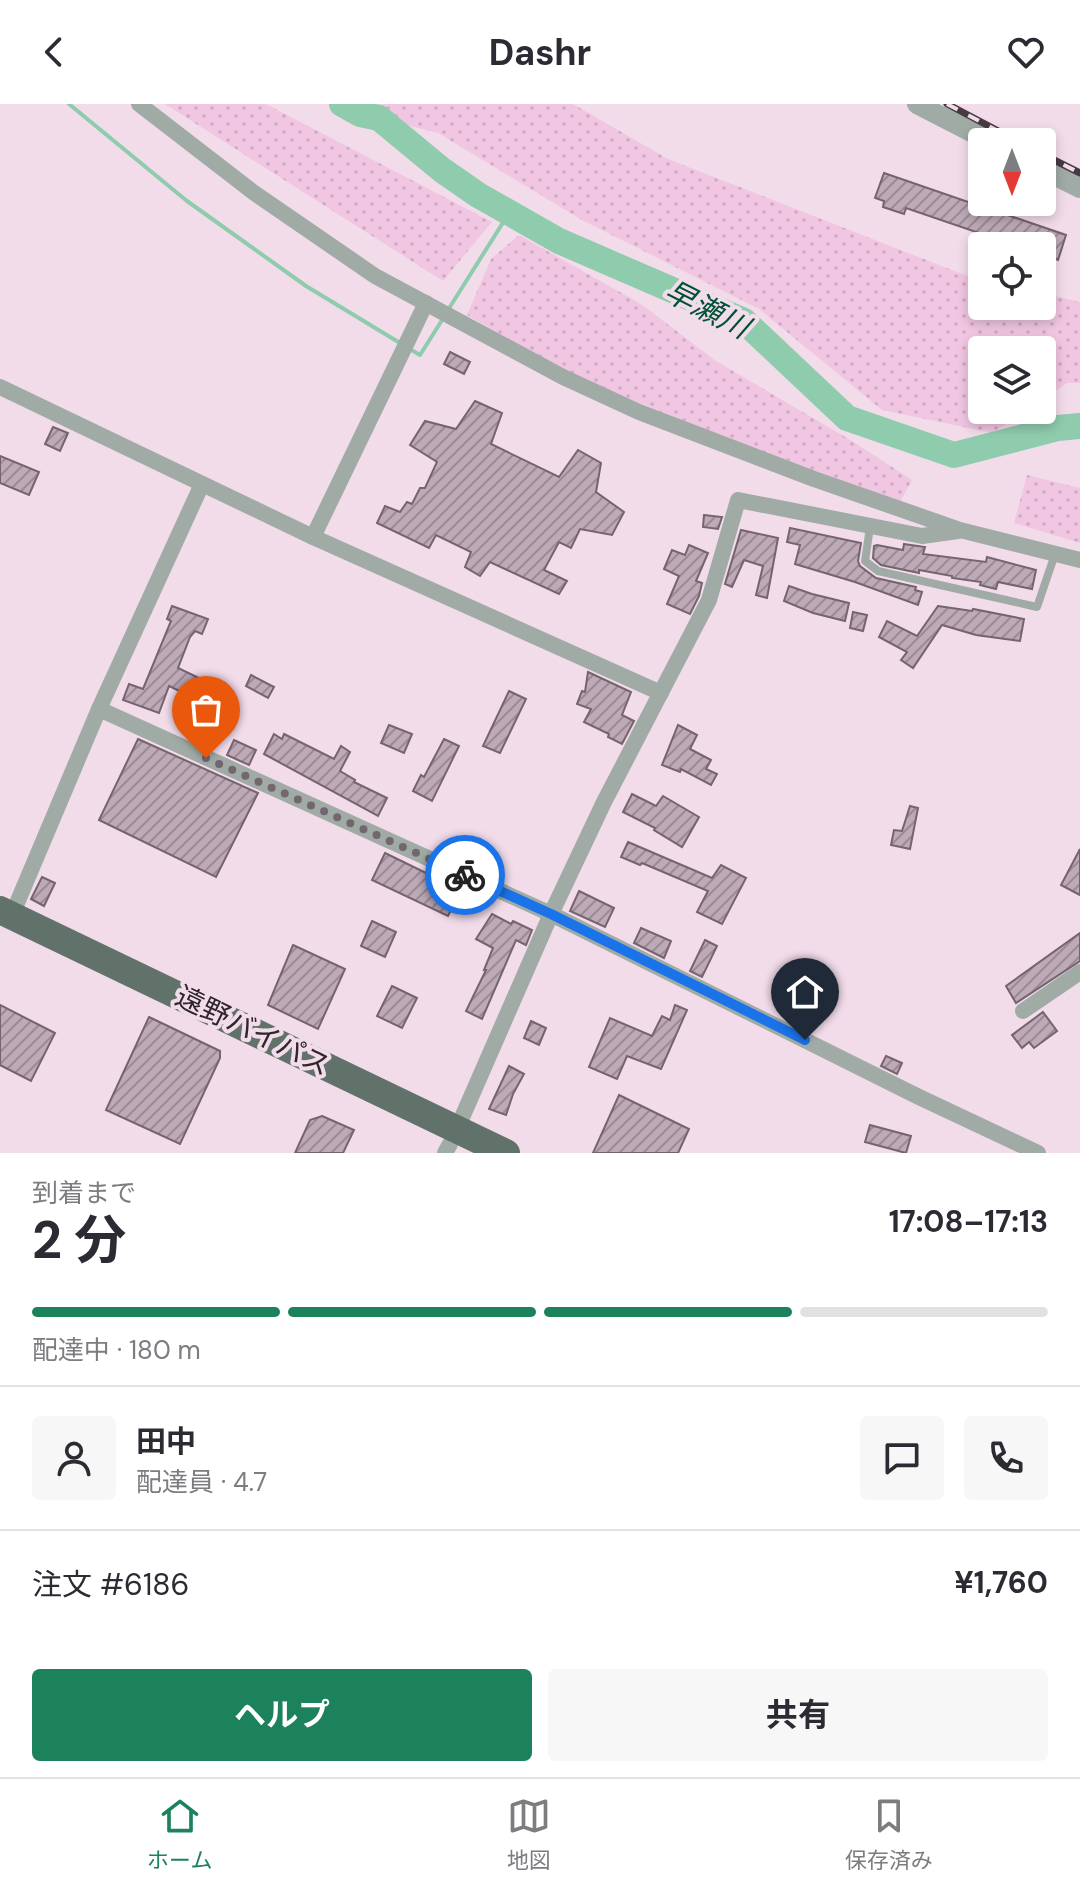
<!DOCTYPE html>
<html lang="ja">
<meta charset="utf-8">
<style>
:root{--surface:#fff;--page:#f7f7f7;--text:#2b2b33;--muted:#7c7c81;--line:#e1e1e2;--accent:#1c825c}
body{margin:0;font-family:"DM Sans","Noto Sans JP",sans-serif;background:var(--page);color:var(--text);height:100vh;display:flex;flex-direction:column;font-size:30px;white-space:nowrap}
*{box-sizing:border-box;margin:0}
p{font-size:26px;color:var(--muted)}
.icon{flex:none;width:44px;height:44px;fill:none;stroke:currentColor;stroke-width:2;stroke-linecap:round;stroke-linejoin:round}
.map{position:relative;height:1049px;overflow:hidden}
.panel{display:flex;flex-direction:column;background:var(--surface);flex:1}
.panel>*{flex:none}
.needle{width:52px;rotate:180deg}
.tools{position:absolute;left:968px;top:24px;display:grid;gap:16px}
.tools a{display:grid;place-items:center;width:88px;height:88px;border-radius:8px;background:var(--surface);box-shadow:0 4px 12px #0003;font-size:40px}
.pin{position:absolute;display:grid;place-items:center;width:68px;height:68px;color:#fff;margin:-82px -34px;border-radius:50% 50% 50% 0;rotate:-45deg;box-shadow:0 0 8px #0007}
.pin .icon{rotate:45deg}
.courier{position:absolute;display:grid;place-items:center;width:80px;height:80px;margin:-40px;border:6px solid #1a73e8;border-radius:50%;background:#fff;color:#222;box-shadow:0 2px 10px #0007}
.headline em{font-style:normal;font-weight:700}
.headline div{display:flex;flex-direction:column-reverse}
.headline{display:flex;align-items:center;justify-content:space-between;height:136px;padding:0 32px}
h1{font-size:52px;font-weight:700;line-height:60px}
.bar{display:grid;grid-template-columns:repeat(4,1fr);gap:12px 8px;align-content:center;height:96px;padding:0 32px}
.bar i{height:10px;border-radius:6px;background:var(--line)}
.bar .active{background:var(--accent)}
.bar p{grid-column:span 4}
.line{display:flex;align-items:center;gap:20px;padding:0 32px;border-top:2px solid var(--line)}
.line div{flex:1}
.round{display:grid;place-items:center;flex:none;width:84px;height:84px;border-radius:8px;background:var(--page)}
.primary-button{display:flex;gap:16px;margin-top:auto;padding:16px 32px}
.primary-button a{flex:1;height:92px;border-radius:8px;background:var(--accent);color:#fff;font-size:32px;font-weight:700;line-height:92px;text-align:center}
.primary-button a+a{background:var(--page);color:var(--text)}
header{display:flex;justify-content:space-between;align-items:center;height:104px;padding:0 32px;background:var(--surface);font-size:36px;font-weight:700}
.menu{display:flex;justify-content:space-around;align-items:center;height:112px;border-top:2px solid var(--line);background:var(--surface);font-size:22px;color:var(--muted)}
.menu a{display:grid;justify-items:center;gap:4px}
.menu .active{color:var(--accent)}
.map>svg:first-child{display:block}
.green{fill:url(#green-dots)}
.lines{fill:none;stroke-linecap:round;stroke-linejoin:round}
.stream{stroke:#8fccae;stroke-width:4}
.river{stroke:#8fccae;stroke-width:26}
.building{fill:url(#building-hatch);stroke:#75636f;stroke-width:2}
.service{stroke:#a1aba6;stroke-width:8}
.minor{stroke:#a1aba6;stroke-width:16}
.tertiary{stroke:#a1aba6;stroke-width:20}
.trunk{stroke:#607269;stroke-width:28}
.rail-casing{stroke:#453b41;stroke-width:7}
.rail{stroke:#f2dcea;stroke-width:4;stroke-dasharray:12;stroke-linecap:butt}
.done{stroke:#73666e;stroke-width:8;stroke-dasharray:0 14.4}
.route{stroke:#1a73e8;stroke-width:10}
.labels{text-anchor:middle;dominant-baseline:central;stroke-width:8;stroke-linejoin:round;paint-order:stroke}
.street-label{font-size:28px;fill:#2e262b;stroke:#f2dcea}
.water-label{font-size:30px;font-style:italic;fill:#005135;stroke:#f2dcea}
</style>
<header><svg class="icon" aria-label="back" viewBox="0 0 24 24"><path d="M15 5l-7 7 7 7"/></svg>Dashr<svg class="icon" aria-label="heart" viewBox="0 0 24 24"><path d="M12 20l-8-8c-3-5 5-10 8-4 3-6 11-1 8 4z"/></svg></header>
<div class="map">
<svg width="1080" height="1049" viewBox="0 0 1080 1049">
<defs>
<pattern id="green-dots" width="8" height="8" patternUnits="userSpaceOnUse" patternTransform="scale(2)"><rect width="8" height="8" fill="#f1c6e2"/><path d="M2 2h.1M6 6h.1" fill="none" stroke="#cfaac2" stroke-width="1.8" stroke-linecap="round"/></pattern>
<pattern id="building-hatch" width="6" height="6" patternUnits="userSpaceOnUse" patternTransform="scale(2)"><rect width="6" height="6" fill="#beaab7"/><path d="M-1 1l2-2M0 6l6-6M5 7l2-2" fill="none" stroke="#9b8a95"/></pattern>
</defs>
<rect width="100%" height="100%" fill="#f2dcea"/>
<g class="green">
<polygon points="165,0 266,0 492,118 443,177"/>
<polygon points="378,0 573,0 668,55 962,170 982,175 982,202 1042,202 1042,189 1080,198 1080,279 1067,279 1042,296 1042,246 982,246 982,306 1027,306 993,329 882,306 759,205 582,116 438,29 407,21"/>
<path d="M519,131L641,200L716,257L852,337L912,376L899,400C786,354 669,315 558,263C527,248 497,228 467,211L491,155Z"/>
<polygon points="1027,371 1080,384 1080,439 1014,419"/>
</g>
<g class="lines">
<g class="stream">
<polyline points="69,0 187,97 306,182 400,239"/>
<polyline points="448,206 509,109"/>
<polyline points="408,244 420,251 444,213"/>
</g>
<polyline class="river" points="342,0 360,10 379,14 442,66 478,91 559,137 744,217 847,314 954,351 1058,324 1080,322"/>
</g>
<g class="building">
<polygon points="884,69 971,99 982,73 982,98 989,98 987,104 1066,131 1058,156 1042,150 1042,142 1017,142 906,104 904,110 883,103 884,97 875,94"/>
<polygon points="450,248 470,258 464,270 444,260"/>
<polygon points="475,297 502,309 491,340 559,373 578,346 601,359 596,388 624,408 612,431 580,425 571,444 559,438 544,466 567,477 559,490 490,458 480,472 465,463 471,448 436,431 429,444 377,419 385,402 400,408 407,398 412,400 420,384 425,384 437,358 410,341 425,317 456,325"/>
<polygon points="53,323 68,329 60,347 45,340"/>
<polygon points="0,352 39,368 29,391 0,379"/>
<polygon points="704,411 722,413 718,425 703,423"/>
<polygon points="790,424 861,439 858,457 860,462 876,474 916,483 915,486 922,488 918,501 855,478 795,460 800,441 787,438"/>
<polygon points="741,426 778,434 767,494 756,491 763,462 744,456 732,483 725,480"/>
<polygon points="904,440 925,443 923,450 986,458 987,453 1036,466 1032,485 998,478 996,485 980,481 981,478 952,474 952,472 919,466 919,469 881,461 873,454 874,442 877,441 903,446"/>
<polygon points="689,441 708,449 696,477 702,479 699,492 690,510 667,500 679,472 664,465 672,446 685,451"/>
<polygon points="789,482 812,490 849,499 845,517 813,509 784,497"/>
<polygon points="172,502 208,515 202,530 195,527 190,533 178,564 230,589 221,607 169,582 159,609 123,596 129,580 143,585 171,517 167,515"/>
<polygon points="938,502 972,507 973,505 1024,515 1020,537 976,531 942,521 913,564 901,556 907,548 879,533 887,517 917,532"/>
<polygon points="853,508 867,511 863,527 850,524"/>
<polygon points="588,568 631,588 622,611 634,617 622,640 608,633 609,630 584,618 591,605 577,600 582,587 585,588"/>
<polygon points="251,571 274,583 268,594 246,582"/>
<polygon points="509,587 526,595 500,649 483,642"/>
<polygon points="389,621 412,630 404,649 381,639"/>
<polygon points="678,621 697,631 690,645 711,656 706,665 717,670 711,681 681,665 680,668 662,661"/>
<polygon points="274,630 282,635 284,630 334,655 341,642 350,648 340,667 355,676 354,678 387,694 378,712 264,650"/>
<polygon points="138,635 258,689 216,773 99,716"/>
<polygon points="444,635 459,642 432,697 413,687 421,671 424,673"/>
<polygon points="234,636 256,646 249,661 227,651"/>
<polygon points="632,690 656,702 663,692 699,713 682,743 654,726 655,724 623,708"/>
<polygon points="910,702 918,704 910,745 891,741 894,726 902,727"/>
<polygon points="628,738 712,774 721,761 746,774 722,820 697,808 708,787 642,759 640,761 621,753"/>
<polygon points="1080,745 1080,791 1061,781"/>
<polygon points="385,749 461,786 448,812 372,776"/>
<polygon points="42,773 55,779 44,802 31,795"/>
<polygon points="579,787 614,804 605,823 570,807"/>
<polygon points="492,810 511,820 513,817 532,826 526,841 516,836 482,915 466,907 486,866 484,866 493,844 476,835"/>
<polygon points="372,817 396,828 385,853 361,842"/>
<polygon points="641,824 671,837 664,854 634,839"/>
<polygon points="1080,829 1080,857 1016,899 1006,882"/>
<polygon points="705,836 717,842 702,873 690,867"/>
<polygon points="293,841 345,865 318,925 268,901"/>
<polygon points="392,882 417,894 402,924 377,912"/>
<polygon points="0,901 55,929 31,977 0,961"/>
<polygon points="675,901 687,906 661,965 627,952 617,975 589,963 610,914 652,932 662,912 670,916"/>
<polygon points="1043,908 1057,927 1034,944 1029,938 1022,944 1012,931"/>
<polygon points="149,913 220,947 220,954 180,1040 106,1006"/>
<polygon points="531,917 546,924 539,941 524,934"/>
<polygon points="886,952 902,959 897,970 881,962"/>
<polygon points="509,962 524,970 513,990 506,1011 489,1005"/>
<polygon points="619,991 689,1025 678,1049 593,1049"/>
<polygon points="322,1012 354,1026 343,1049 295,1049 310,1016"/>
<polygon points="870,1021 911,1032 906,1049 865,1038"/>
</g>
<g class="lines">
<polyline class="service" points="870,423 865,457 878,467 1037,503 1055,450"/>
<g class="minor">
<polyline points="139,0 253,88 375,172 563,273 639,308 814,375 960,426 1080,456"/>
<polyline points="0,283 313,433 661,589"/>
<polyline points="313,433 426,199"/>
<polyline points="99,605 551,810 919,993 1038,1049"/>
<polyline points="12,811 99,605 202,380"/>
<polyline points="1023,907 1080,868"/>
<polyline points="457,1025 551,810 604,698 709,496 738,396 922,432 958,427"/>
<polyline points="445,1049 450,1040"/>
</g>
<g class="tertiary">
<polyline points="917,0 991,38"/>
<polyline points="1042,65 1080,84"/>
</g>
<polyline class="trunk" points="0,806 506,1049"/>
<g class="rail-casing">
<g id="rail">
<polyline points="947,0 1019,38"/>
<polyline points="1042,50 1080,69"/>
</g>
</g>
<use href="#rail" class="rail"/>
</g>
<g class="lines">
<polyline class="done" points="206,654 465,771"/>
<polyline class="route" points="465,771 551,810 805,936"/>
</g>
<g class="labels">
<g class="street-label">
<text transform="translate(253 927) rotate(26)">遠野バイパス</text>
</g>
<g class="water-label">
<text transform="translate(707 205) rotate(27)">早瀬川</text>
</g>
</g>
</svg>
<div class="tools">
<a><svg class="needle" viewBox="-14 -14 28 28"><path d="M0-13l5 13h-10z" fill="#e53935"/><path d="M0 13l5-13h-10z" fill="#7c7c81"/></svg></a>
<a><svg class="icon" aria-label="locate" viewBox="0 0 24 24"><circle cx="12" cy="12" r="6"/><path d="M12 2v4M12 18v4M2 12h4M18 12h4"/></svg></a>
<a><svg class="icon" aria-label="layers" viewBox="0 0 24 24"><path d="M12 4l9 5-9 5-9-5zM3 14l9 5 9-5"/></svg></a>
</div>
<div class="pin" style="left:206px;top:654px;background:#ea580c"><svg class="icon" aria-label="bag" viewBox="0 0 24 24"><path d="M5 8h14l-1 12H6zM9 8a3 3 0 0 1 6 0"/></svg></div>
<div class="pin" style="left:805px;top:936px;background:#1f2937"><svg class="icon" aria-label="home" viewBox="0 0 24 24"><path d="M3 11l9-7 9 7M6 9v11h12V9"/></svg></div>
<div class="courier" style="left:465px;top:771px"><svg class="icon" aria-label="bike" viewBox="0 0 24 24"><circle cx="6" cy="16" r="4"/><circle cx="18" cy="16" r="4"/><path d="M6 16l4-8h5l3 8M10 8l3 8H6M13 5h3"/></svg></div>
</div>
<section class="panel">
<div class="headline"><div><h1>2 分</h1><p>到着まで</p></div><em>17:08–17:13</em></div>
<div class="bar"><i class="active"></i><i class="active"></i><i class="active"></i><i></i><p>配達中 · 180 m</p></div>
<div class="line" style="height:144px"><a class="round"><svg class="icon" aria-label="person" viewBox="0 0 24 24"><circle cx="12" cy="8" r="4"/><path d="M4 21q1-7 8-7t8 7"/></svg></a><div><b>田中</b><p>配達員 · 4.7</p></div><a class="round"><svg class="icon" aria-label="chat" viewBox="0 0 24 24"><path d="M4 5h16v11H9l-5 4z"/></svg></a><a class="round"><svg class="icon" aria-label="phone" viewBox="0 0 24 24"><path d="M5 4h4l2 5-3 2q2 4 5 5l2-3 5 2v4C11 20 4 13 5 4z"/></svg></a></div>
<div class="line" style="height:104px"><div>注文 #6186</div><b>¥1,760</b></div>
<div class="primary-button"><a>ヘルプ</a><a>共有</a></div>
</section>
<nav class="menu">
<a class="active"><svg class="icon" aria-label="home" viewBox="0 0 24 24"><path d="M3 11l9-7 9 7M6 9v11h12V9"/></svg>ホーム</a>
<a><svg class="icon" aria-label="map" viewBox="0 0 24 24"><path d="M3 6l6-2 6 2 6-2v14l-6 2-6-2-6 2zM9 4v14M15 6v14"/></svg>地図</a>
<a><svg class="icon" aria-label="saved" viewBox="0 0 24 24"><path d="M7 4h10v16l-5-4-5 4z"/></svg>保存済み</a>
</nav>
